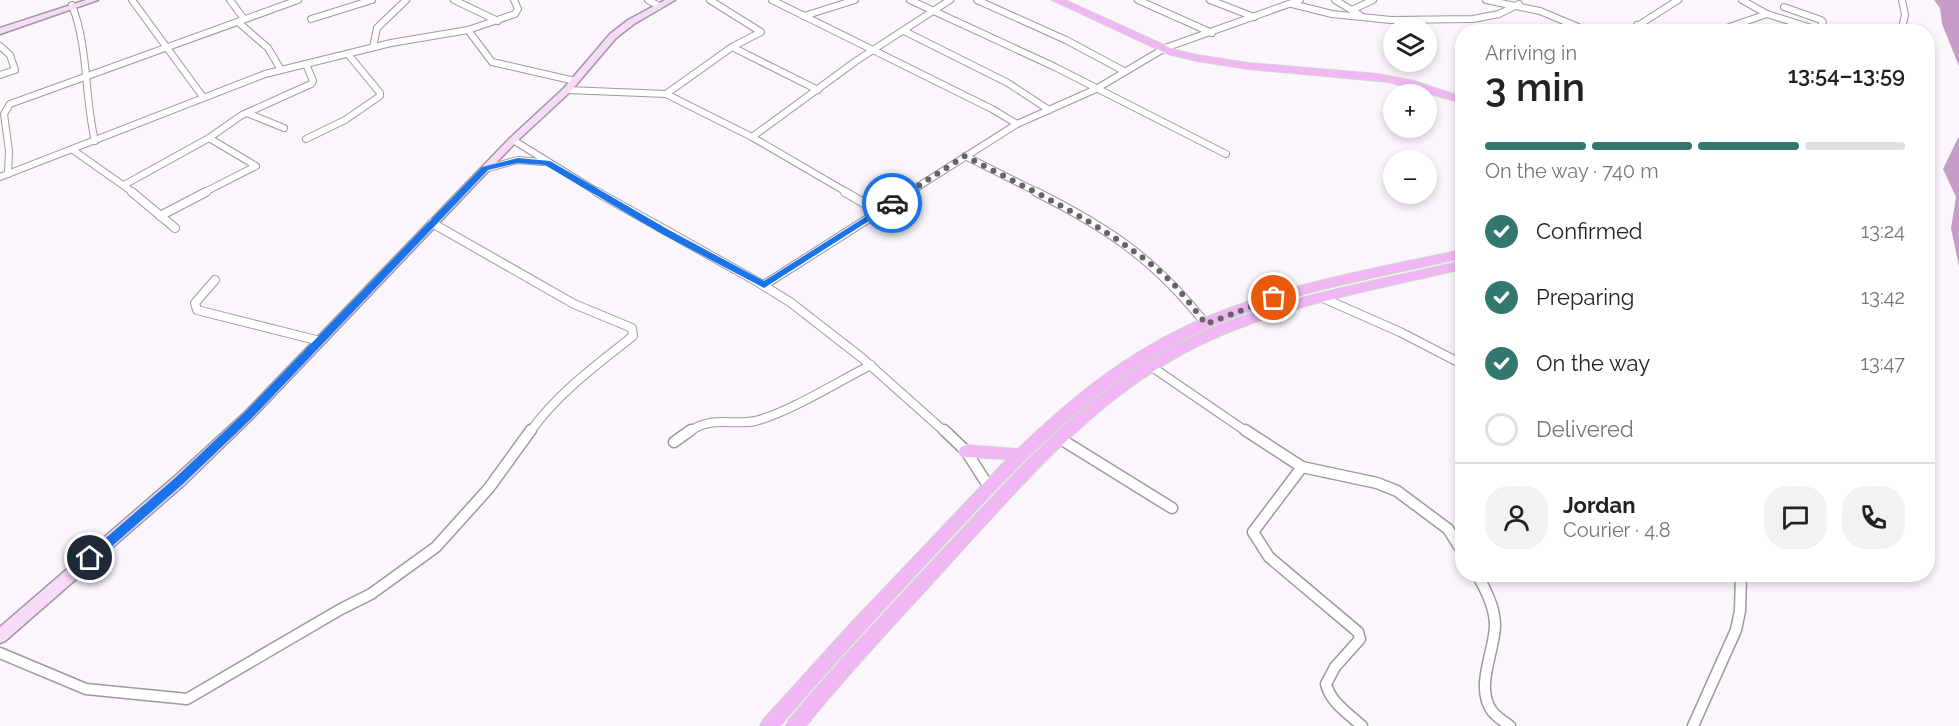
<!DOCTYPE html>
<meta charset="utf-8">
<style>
:root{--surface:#fff;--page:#f2f2f2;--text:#222;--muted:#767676;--line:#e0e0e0;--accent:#32786e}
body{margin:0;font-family:Raleway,sans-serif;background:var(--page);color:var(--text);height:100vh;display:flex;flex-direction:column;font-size:22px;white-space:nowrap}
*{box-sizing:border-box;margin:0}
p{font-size:20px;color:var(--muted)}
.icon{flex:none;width:33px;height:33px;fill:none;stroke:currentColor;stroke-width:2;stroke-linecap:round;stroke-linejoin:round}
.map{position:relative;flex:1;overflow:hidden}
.panel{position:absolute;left:1455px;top:24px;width:480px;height:558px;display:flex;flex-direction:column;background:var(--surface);border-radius:24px;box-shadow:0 3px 9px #0003}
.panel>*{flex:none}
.buttons{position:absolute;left:1383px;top:18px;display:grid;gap:12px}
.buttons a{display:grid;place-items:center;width:54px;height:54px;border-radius:50%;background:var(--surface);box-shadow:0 3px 9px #0003;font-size:30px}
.pin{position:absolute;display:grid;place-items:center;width:51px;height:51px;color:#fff;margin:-26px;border:3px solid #fff;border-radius:50%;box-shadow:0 2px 6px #0007}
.courier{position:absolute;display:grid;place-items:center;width:60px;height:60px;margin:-30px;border:4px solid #1a73e8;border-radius:50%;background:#fff;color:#222;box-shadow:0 2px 8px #0007}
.summary em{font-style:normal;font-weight:600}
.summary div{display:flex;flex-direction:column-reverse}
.summary{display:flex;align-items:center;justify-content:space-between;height:102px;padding:0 30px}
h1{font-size:39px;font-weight:600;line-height:45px}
.bar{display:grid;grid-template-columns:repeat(4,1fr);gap:9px 6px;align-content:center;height:72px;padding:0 30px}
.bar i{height:8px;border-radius:4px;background:var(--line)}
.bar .current{background:var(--accent)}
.bar p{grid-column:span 4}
.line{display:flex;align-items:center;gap:15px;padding:0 30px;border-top:2px solid var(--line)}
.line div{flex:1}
.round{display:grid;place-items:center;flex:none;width:63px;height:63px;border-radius:24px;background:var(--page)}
ol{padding:0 30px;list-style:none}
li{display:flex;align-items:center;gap:18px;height:66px}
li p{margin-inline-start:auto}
li .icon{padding:6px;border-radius:50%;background:var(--accent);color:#fff;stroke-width:4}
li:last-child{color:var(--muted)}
li i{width:33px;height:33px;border:3px solid var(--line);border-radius:50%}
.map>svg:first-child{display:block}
.water{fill:#c59dc6}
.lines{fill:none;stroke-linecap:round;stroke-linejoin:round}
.street-far2-casing{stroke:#9e999e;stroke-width:8}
.street-far1-casing{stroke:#9e999e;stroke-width:10}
.street-casing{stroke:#9e999e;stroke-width:13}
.secondary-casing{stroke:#9e999e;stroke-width:3}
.primary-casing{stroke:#d5d5d5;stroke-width:2}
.street-far2{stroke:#fff;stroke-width:6}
.street-far1{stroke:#fff;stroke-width:8}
.street{stroke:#fff;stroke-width:10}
.secondary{fill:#f8daf9;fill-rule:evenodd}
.primary{fill:#f1b6f4;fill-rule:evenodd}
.route{fill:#1a73e8}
.done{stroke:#666366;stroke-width:6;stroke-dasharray:0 10.8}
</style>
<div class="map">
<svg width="1959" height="726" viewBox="0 0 1959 726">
<rect width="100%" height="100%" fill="#fbf6fb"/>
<g class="water">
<polygon points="1934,0 1959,0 1959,66 1942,24 1940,8"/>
<polygon points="1959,136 1959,266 1951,228 1956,197 1943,169"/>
</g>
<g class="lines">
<g class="street-far2-casing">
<g id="street-far2">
<polyline points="132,0 203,97"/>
<polyline points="230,0 244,19"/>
<polyline points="454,0 498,21"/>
<polyline points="648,0 659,6"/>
<polyline points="772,0 992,109 1017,124"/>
<polyline points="910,0 1055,67 1226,154"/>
<polyline points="977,0 1066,40 1124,71"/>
<polyline points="1138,0 1212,33"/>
<polyline points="1210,0 1254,17"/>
<polyline points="1335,0 1360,15"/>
<polyline points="1486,0 1540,11 1590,32"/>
<polyline points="1742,0 1767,14 1824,32"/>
<polyline points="1292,4 1332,14 1391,20 1473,19 1499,14 1519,4"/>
<path d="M72,5C89,49 84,96 95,141"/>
<polyline points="1784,7 1821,20 1823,22 1819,30"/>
<polyline points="1352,10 1373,0"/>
<polyline points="804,16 855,0"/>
<polyline points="311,19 372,0"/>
<polyline points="238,22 268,48 281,70"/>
<polyline points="1637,25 1650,32"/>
<polyline points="468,30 492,62 575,81"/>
<polyline points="904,31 1008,83 1049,110"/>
<polyline points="1628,32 1678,0"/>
<polyline points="1715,32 1767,14"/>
<polyline points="1901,32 1905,15 1902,0"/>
<polyline points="0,46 10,55 15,70 0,75"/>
<polyline points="373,47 377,28 406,0"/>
<polyline points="732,47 818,90"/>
<polyline points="567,90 666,94 752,137 848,193"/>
<polyline points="666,94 732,47 761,32 710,0"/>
<polyline points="247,113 284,128"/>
<polyline points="752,137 856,61 950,0"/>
<polyline points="306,139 345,120 380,96 380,93 348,54"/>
<polyline points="513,140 599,193"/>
<polyline points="73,150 134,193"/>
<polyline points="965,156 1039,193"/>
<polyline points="485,169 518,160 543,162"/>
<polyline points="8,174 9,151 4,114 10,104 298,0"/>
<polyline points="0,177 265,74 391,43 468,30 515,14 518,9 514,0"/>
<polyline points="124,185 209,138"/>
<polyline points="203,193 256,166 209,138 242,115 311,84 313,81 306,64"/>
<polyline points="908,193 1017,124 1096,89 1165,48 1300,0"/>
</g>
</g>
<g class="street-far1-casing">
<g id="street-far1">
<polyline points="132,192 175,228"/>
<polyline points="597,192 756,281 790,302 862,358 945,432"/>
<polyline points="845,192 879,212"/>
<path d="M1036,192C1110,229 1154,259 1206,324"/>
<polyline points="160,216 206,192"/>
<path d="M432,223L574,304L632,328L633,336C596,365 557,394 530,432"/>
<polyline points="215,280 195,303 197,310 320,341"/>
<polyline points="764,285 910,192"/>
<polyline points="1323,298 1400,332 1462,364"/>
<polyline points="1152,367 1247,432"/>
<path d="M689,432C712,415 730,426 755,421C788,413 839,381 871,365"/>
</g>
</g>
<g class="street-casing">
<g id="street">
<polyline points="944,430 966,451 989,487"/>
<polyline points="1245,430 1302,467 1377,483 1397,491 1448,529 1462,551"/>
<polyline points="1059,438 1172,508"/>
<polyline points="674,442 691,430"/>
<path d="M1302,467L1253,532L1269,557L1358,632L1360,639L1335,667L1326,684C1330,702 1349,714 1362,726"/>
<path d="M1477,574C1485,589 1494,605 1495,623C1496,649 1474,686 1492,711C1496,717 1504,721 1510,726"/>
<polyline points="0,653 86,689 187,699 341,609 371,594 436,547 489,488 531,430"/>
<polyline points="1693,726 1736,630 1740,611 1741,574"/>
</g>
</g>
<g class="secondary-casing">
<g id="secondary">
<polygon points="86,0 98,0 0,34 0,28"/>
<polygon points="665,0 675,0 634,24 616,38 570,92 516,142 253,418 184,485 5,641 0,643 0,627 174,477 245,412 510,138 564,88 610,34 628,20"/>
</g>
</g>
<g class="primary-casing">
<g id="primary">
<polygon points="1052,0 1065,0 1175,50 1197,55 1248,63 1378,74 1414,81 1462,97 1462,103 1389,82 1248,69 1197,61 1168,54"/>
<path d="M1462,250V258C1375,278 1283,292 1201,331C1095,380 1016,467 938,551C885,608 831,666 780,726H760L763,720L851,623L1007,459L966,457L961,455L959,451L961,447L966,445L1018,449C1059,409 1104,371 1154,343C1247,290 1358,272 1462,250Z"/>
<path d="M1462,261V269C1375,290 1283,305 1202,344C1099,393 1023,484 947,567C900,619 850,671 806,726H786L789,720C836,663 888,609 938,555C1014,474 1090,386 1192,337C1276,297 1372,282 1462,261Z"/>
</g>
</g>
<use href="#street-far2" class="street-far2"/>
<use href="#street-far1" class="street-far1"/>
<use href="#street" class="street"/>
<use href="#secondary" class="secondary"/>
<use href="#primary" class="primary"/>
</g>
<polygon class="route" points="518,158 550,161 669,230 764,281 889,202 897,203 764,288 662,234 545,165 518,163 488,170 252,418 183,484 94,562 86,562 86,555 175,478 245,412 482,167"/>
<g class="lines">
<path class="done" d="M892,203L965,156C1034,192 1105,224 1164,275C1180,289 1193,308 1206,324L1274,298"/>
</g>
</svg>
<div class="buttons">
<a><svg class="icon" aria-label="layers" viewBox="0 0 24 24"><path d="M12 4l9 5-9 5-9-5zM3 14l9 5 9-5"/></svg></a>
<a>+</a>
<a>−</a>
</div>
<div class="pin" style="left:1274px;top:298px;background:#ea580c"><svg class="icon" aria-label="bag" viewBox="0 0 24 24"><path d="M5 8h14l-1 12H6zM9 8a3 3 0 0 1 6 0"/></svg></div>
<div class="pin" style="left:90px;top:558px;background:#1f2937"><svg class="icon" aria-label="home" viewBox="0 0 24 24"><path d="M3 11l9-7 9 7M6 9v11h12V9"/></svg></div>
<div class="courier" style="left:892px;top:203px"><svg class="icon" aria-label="car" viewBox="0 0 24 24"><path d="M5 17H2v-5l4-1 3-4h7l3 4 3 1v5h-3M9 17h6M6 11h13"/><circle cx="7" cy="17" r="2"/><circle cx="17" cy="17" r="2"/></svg></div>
<section class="panel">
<div class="summary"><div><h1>3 min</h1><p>Arriving in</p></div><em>13:54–13:59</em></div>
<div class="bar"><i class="current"></i><i class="current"></i><i class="current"></i><i></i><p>On the way · 740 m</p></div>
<ol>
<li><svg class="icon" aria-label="check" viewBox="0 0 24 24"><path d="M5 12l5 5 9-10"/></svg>Confirmed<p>13:24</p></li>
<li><svg class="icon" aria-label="check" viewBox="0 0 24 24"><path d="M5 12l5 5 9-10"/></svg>Preparing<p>13:42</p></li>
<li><svg class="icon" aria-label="check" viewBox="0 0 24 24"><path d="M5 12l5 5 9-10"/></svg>On the way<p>13:47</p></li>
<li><i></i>Delivered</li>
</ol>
<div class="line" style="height:108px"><a class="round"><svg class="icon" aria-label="person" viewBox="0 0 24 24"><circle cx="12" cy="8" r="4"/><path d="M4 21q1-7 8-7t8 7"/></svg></a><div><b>Jordan</b><p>Courier · 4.8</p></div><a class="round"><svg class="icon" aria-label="chat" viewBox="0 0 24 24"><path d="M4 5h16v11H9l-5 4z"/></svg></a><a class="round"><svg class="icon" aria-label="phone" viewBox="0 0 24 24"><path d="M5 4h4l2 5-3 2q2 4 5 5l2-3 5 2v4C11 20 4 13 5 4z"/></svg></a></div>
</section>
</div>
